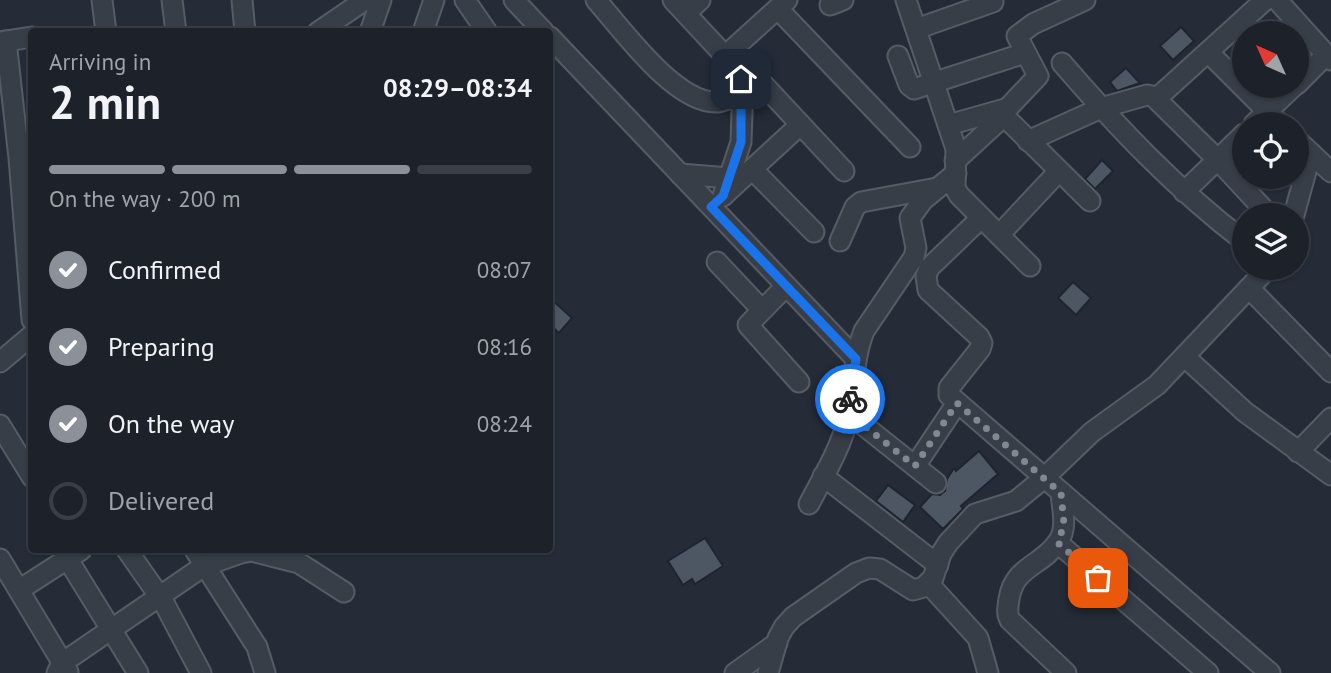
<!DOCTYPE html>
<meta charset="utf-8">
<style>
:root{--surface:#1c212a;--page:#252932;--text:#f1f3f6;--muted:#a0a3a8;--line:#3a3e47;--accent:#8c9099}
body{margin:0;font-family:"PT Sans",sans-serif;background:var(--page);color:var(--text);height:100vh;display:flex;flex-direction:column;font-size:26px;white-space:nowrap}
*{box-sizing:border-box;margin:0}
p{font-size:23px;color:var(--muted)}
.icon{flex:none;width:38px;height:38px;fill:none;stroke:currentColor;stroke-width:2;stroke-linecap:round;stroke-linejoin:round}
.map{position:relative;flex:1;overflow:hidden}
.sheet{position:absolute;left:28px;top:28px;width:525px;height:525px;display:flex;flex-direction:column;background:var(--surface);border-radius:7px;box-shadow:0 2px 5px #0004,0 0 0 2px var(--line)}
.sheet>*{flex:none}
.needle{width:46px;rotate:315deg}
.buttons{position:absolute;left:1232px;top:21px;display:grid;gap:14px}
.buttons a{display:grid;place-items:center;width:77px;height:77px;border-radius:50%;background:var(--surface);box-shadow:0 2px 5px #0004,0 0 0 2px var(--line);font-size:35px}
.pin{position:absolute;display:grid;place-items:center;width:60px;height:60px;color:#fff;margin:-30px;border-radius:14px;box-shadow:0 4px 10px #0006}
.courier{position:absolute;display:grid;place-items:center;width:70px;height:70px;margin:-35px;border:5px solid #1a73e8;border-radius:50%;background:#fff;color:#222;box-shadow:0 2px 9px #0007}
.headline em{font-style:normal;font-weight:600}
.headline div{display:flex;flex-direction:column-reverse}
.headline{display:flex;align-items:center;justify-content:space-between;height:119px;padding:0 21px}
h1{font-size:46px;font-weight:600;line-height:52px}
.bar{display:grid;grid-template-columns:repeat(4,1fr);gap:10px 7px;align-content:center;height:84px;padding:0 21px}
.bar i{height:9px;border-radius:5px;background:var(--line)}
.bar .active{background:var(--accent)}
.bar p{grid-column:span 4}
ol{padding:0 21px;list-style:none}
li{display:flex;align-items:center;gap:21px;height:77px}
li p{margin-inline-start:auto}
li .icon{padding:7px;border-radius:50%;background:var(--accent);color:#fff;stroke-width:4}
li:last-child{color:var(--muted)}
li i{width:38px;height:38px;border:4px solid var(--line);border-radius:50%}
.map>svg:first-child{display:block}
.building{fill:#4d5663;stroke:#1f252f;stroke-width:2}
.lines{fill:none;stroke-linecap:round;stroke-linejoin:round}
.minor-casing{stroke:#565c66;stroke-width:23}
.minor{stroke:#383e48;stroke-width:19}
.done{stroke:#818893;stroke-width:7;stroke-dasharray:0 12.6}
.route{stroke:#1a73e8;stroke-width:9}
</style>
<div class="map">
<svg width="1331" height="673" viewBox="0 0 1331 673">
<rect width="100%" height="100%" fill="#252c38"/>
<g class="building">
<polygon points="1181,27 1194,41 1173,60 1160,46"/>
<polygon points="1126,68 1140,83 1117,91 1110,82"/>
<polygon points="1102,160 1113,171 1095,189 1085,179"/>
<polygon points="1073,282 1091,298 1076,315 1058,298"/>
<polygon points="550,298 572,318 559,333 550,325"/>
<polygon points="979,451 998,474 961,506 963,509 943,529 920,507 932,494 940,495 945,491 947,479 954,468 956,471"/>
<polygon points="888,485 915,505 903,522 876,501"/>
<polygon points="705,538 723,566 695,584 692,579 683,585 668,561"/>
</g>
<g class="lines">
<g class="minor-casing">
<g id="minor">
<polyline points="102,0 106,32"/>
<polyline points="172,0 176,32"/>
<polyline points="242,0 245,32"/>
<polyline points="465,0 487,32"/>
<polyline points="514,0 544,32"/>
<path d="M596,0C622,29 676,105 718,102C726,101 735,95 743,91"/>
<polyline points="673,0 725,56 743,83 741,142 723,196"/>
<polyline points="906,0 956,149 955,188 959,195 1030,266"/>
<polyline points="1085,0 1033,24 1017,36 1038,76 1003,113 1004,116 1090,201"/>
<polyline points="1277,0 1331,60"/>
<polyline points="830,5 843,0"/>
<polyline points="778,9 910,147"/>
<polyline points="686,13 700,0"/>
<polyline points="916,29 993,2"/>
<polyline points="318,32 365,0"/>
<polyline points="370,32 381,0"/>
<polyline points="423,32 434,0"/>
<polyline points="550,37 856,359"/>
<polyline points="6,41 19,158 32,320"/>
<polyline points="0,42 32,37"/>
<polyline points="1208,52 1280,124"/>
<polyline points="725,56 787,0"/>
<polyline points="898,56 909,85 914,89 1025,53"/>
<path d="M1062,63C1118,128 1176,189 1244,241"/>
<polyline points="741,79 749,77 761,82 844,171"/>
<polyline points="1297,84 1326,55"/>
<polyline points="1157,98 1265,0"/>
<polyline points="1254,124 1294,86"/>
<polyline points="948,125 1005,109"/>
<polyline points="1297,140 1331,172"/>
<polyline points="1028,141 1101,108 1147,95 1153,96 1217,159 1269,215"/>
<polyline points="955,161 1004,116"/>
<polyline points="752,169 814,232"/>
<polyline points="680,174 729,178"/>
<polyline points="1184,192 1244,134"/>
<polyline points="725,194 800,125"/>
<polyline points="1294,215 1311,153"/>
<polyline points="981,218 929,268 926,276 928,290 979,337 982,343 980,349 949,388 949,395 1270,673"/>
<polyline points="999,235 1059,171"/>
<polyline points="840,241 855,207 861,202 937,188"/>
<polyline points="717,262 762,310"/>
<polyline points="786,286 748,325 799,382"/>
<polyline points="1249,288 1331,372"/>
<polyline points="1185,357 1245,412 1331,475"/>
<polyline points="0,362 32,335"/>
<polyline points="848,413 936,483"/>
<polyline points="0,425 32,477"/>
<polyline points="1298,452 1331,418"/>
<polyline points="915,466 957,403"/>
<polyline points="823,476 938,565"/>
<path d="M1061,493C1062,508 1068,528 1058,542C1042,566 1014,566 1009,599C1008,607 1006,613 1010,620L1066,673"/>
<path d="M809,504C823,477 841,448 848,418C854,389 853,359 864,331L914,257L916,248L910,218L923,200L956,173"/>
<polyline points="1058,543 1208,673"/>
<polyline points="127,550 164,603 201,673"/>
<polyline points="195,550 257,647 265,673"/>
<polyline points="67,558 138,673"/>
<polyline points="0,559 68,672"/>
<polyline points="928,583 978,638 988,673"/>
<polyline points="19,590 81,550"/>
<polyline points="57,673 62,663 204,566 241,553 251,551 299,563 344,592"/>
<polyline points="735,673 777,643"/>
<polyline points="768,673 778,638 784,627 793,617 856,573 869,568 880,569 913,590 924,587 933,578 941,554 948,543 975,514 1016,501 1044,478 1092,432 1157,385 1268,268"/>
</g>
</g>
<use href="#minor" class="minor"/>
</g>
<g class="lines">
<polyline class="done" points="850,399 848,413 915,466 957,403 1061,493 1064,524 1058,543 1098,578"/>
<polyline class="route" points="741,79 741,142 723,196 711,207 856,359 850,399"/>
</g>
</svg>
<div class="buttons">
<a><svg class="needle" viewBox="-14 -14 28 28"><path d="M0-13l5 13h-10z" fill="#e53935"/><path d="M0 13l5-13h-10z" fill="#a0a3a8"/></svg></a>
<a><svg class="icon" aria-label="locate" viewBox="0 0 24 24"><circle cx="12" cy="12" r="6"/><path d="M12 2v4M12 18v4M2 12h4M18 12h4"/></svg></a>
<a><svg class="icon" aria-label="layers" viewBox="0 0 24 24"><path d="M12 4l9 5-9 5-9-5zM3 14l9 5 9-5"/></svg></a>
</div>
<div class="pin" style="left:1098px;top:578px;background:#ea580c"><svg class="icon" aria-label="bag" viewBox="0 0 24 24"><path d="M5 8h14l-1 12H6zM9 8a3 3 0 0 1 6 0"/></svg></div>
<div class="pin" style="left:741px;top:79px;background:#1f2937"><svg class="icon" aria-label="home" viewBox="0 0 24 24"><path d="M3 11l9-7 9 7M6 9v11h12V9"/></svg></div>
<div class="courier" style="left:850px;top:399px"><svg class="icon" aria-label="bike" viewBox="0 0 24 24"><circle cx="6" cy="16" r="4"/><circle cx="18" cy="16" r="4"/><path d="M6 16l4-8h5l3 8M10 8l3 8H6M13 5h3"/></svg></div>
<section class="sheet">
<div class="headline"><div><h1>2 min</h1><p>Arriving in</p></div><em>08:29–08:34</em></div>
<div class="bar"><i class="active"></i><i class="active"></i><i class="active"></i><i></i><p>On the way · 200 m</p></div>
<ol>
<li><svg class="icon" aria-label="check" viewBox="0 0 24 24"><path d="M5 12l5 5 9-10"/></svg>Confirmed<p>08:07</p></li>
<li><svg class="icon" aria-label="check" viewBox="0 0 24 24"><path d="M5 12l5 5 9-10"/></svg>Preparing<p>08:16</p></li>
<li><svg class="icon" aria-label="check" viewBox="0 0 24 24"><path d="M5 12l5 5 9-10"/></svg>On the way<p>08:24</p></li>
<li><i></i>Delivered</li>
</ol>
</section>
</div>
